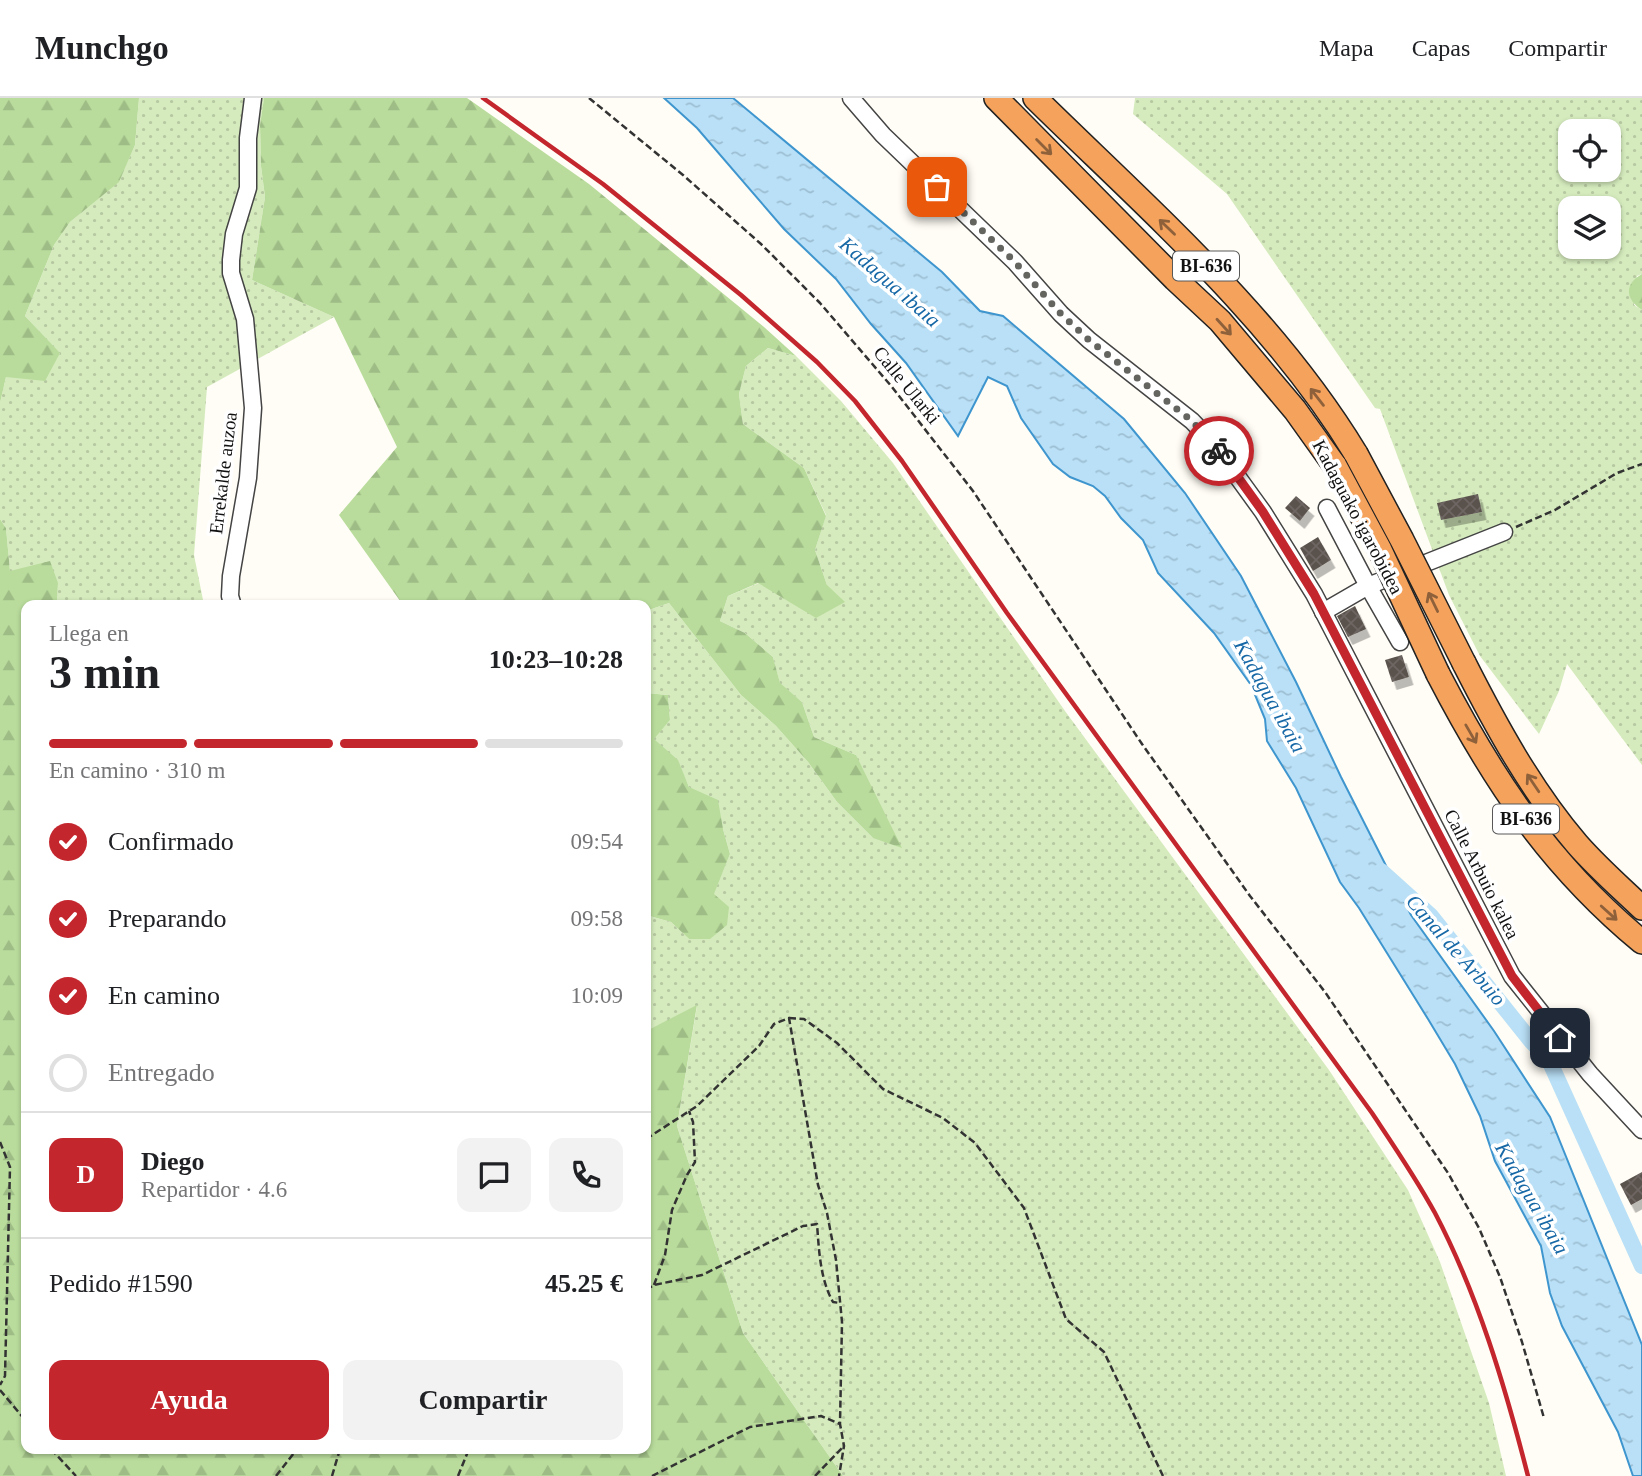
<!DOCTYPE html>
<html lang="es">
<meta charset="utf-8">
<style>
:root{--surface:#fff;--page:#f2f2f2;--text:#202124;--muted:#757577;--line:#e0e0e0;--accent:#c4262e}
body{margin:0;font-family:"Times New Roman",serif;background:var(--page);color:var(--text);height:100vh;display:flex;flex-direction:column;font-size:26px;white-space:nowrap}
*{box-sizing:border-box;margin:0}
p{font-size:23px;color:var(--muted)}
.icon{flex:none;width:38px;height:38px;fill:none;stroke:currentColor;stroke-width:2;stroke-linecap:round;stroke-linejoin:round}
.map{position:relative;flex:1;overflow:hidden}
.drawer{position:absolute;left:21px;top:502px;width:630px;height:854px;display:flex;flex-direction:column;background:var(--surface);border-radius:14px;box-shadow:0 2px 5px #0004}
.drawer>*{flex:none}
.fabs{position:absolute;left:1558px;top:21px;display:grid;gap:14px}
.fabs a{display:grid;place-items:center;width:63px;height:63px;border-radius:14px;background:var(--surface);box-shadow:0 2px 5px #0004;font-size:35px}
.pin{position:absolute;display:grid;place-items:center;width:60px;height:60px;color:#fff;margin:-30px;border-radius:14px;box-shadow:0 4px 10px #0006}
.courier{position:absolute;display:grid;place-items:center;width:70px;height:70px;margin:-35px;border:5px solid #c4262e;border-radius:50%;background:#fff;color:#222;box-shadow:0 2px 9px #0007}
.overview em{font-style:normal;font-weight:700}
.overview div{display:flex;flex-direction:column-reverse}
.overview{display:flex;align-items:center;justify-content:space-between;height:119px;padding:0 28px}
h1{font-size:46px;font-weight:700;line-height:52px}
.bar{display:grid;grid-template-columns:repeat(4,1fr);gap:10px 7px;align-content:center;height:84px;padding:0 28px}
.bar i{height:9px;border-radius:5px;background:var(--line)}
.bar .selected{background:var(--accent)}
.bar p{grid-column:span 4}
.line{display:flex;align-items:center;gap:18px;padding:0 28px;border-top:2px solid var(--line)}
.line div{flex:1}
.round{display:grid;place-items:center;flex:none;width:74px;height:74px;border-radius:14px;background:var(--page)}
ol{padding:0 28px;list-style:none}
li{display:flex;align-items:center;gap:21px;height:77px}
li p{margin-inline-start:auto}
li .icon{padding:7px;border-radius:50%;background:var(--accent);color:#fff;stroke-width:4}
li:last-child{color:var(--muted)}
li i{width:38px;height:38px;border:4px solid var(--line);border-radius:50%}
.cta{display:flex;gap:14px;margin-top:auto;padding:14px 28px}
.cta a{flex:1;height:80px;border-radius:14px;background:var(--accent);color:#fff;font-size:28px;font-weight:700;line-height:80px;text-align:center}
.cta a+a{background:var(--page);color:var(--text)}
header{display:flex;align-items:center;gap:42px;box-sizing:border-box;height:98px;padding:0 35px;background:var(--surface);border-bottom:2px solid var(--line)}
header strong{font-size:33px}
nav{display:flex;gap:38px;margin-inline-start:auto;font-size:24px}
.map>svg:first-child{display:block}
.grass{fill:url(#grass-dots);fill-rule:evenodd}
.forest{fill:url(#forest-firs)}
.water{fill:url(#water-ripples);stroke:#3f96cf;stroke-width:2}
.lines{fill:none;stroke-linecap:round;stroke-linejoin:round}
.canal{stroke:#b9e0f7;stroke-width:16}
.building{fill:url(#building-cross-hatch);filter:url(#shadow)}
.minor-casing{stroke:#444;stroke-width:19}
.highway-casing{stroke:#222;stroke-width:26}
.path{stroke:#333;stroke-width:2.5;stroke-dasharray:7 3.5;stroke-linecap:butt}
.minor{stroke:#fff;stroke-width:16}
.highway{stroke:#f5a25d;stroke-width:23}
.rail{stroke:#c4262e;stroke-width:4.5}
.highway-bridge-casing{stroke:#222;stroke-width:26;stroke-linecap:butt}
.highway-bridge{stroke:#f5a25d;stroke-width:23}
.oneway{stroke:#8e613b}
.done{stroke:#646461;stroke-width:7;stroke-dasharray:0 12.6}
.route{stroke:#c4262e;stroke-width:9}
.labels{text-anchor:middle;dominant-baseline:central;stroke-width:7;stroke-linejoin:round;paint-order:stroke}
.shield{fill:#fff;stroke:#585858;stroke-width:2}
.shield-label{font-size:18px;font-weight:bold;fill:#111}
.street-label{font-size:19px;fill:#111;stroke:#fff}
.water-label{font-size:21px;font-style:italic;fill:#1768a6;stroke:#fff}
</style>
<header>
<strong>Munchgo</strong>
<nav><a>Mapa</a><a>Capas</a><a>Compartir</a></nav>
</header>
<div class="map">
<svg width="1642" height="1378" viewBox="0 0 1642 1378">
<defs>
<pattern id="grass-dots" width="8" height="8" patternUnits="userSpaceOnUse" patternTransform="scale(1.75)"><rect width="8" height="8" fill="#d5ebbd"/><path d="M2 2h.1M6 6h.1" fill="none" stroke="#b6c8a1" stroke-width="1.8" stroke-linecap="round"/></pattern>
<pattern id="forest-firs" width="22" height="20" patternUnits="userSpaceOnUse" patternTransform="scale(1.75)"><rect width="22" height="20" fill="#b9dc9c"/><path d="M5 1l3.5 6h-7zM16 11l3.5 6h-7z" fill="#9ebc85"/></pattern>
<pattern id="water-ripples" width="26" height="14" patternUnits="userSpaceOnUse" patternTransform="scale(1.75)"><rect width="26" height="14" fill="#b9e0f7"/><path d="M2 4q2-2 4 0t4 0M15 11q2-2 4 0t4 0" fill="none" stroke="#9ebfd3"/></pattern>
<pattern id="building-cross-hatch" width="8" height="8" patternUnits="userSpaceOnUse" patternTransform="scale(1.75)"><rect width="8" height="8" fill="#5a524d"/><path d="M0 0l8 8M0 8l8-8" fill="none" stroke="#6d6662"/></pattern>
<filter id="shadow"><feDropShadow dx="4.5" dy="8" stdDeviation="0" flood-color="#0004"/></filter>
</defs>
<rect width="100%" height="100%" fill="#fffdf5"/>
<g class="grass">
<polygon points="139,0 264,0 260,27 261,68 265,99 252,182 334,219 207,289 194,457 204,507 57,507 58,485 10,473 6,430 0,421 0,305 6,279 60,256 25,218 54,147 70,124 119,83 135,47"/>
<path d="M1135,0H1642V176L1637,178L1634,207L1642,212V667L1567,566L1559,593L1539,636L1480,558L1449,497L1380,311L1375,310L1227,96L1133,16ZM1570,33H1608V72H1570ZM1570,110H1608V149H1570Z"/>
<polygon points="768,250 796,258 841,303 893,365 1065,613 1329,972 1408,1092 1440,1164 1489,1305 1506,1378 843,1378 743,1235 677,1028 697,908 646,933 646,817 671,824 689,841 713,797 730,756 723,731 689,689 677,662 653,641 670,622 668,597 646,595 646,513 669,505 741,597 776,628 808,664 837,704 873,740 856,657 814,639 802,604 780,586 773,559 745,535 720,523 728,498 759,485 816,519 827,487 815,452 826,417 804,370 743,326 739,296 746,268"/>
</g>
<g class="forest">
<polygon points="0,0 139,0 135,47 119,84 70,124 54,147 25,218 60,255 45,283 6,279 0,305"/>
<polygon points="264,0 467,0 589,86 764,229 796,258 768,250 746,268 739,296 743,326 804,370 826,418 815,452 827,487 845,504 816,520 758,485 728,498 720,523 745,535 773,559 780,585 802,604 814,639 856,657 902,750 873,740 837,704 808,664 776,628 741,597 669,505 646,513 646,508 403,507 339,417 397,349 334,219 252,182 265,99 261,68 260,27"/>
<path d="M1642,176V212C1625,201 1624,186 1642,176Z"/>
<polygon points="0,421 6,430 10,473 50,463 58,485 57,507 26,508 26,1351 646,1351 646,933 697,907 677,1028 743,1235 843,1378 0,1378"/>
<polygon points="646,595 668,597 670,622 654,641 678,662 689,689 718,702 723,731 730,756 714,796 729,809 727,827 710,841 689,841 671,824 646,817"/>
</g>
<polygon class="water" points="664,0 733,0 942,174 980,213 1003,218 1124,321 1185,395 1241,478 1296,584 1341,679 1411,817 1494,933 1550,1019 1642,1247 1642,1378 1633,1378 1618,1334 1562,1228 1550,1195 1541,1148 1495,1063 1480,1018 1455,966 1428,921 1359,810 1340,784 1296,690 1267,643 1265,621 1251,587 1214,535 1158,475 1143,442 1121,420 1105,398 1093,388 1070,379 1053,366 1021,320 1007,288 988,279 958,338 906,265 871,226 836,181 784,131 697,30"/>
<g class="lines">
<polyline class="canal" points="1381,773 1431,818 1531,943 1548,960 1642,1168"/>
</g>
<g class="building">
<polygon points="1478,396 1482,414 1441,422 1437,405"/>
<polygon points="1296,398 1310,410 1300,423 1285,410"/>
<polygon points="1318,439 1331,462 1313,473 1300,450"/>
<polygon points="1355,508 1366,531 1348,539 1337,518"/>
<polygon points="1402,557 1409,579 1392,584 1385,562"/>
<polygon points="1642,1074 1642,1101 1631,1107 1620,1086"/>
</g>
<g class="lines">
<g class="minor-casing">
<g id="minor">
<polyline points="851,0 883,37 1015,164 1061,216 1089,242 1192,323 1213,345 1263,414 1314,496 1512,878 1590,976 1642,1032"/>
<polyline points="1327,410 1368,488 1400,544"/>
<polyline points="233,508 230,498 231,478 248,380 253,310 245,221 231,175 231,162 234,136 248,90 248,40 253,0"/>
<polyline points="1323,514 1368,488 1504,434"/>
</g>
</g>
<g class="highway-casing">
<g id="highway">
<polyline points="996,0 1175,181 1220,223 1295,312 1335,368"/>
<path d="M1035,0C1148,111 1273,219 1356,356"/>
<path d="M1464,565C1496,628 1531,692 1577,746C1597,769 1620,789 1642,810"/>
<path d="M1438,576C1493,682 1549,767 1642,844"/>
</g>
</g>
<g class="path">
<polyline points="589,0 683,77 761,146 820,205 892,289 973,393 1142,646 1250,798 1325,894 1448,1075 1479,1130 1500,1179 1522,1244 1544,1320"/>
<polyline points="1516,429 1555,412 1617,375 1642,366"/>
<polyline points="789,920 804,921 837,945 883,991 943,1020 975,1045 1024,1110 1066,1221 1104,1254 1163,1378"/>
<polyline points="646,1041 697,1008 759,948 774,926 789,920 818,1087 827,1115 836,1162 842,1224 840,1326 844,1348 839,1378"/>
<polyline points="0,1044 10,1069 5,1278 0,1287"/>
<polyline points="654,1187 665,1157 672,1112 687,1077 695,1064 693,1024 689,1013"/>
<path d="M646,1192L654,1187L702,1177L803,1128L817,1126C819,1152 820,1181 833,1204L840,1205"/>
<polyline points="0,1292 26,1323"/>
<polyline points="51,1351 76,1378"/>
<polyline points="276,1378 297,1351"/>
<polyline points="332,1378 340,1351"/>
<polyline points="458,1378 469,1351"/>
<polyline points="652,1378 750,1329 821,1318 840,1326"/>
<polyline points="815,1378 842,1350"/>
</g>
<use href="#minor" class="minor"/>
<use href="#highway" class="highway"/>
<path class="rail" d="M483,0L603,86L741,197L817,264L855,303L902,363L1007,515L1372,1015C1394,1048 1416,1080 1435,1115C1478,1197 1505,1288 1528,1378"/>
<g class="highway-bridge-casing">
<g id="highway-bridge">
<polyline points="1356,356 1402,442 1464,565"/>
<polyline points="1335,368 1380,452 1438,576"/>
</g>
</g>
<use href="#highway-bridge" class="highway-bridge"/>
</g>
<defs><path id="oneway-shaft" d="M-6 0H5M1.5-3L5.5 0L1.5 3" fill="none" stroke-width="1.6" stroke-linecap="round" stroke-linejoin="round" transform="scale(1.75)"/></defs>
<g class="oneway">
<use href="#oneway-shaft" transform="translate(1044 49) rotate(45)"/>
<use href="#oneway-shaft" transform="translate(1167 129) rotate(-136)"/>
<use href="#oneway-shaft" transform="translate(1224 229) rotate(48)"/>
<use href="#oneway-shaft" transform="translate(1317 299) rotate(-128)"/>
<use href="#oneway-shaft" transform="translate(1433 504) rotate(-116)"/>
<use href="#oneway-shaft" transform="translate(1471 636) rotate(60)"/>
<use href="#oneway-shaft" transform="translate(1533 685) rotate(-124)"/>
<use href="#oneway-shaft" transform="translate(1609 815) rotate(42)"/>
</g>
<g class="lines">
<polyline class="done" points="937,89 1015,164 1061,216 1089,242 1192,323 1219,353"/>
<polyline class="route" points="1219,353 1263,414 1314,496 1512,878 1560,940"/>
</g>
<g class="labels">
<g class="shield">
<rect x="1173" y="153.5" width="66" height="29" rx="5"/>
<rect x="1493" y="706.5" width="66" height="29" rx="5"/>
</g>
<g class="shield-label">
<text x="1206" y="168">BI-636</text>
<text x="1526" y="721">BI-636</text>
</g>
<g class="street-label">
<text transform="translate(907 287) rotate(51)">Calle Ularki</text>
<text transform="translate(223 375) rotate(-83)">Errekalde auzoa</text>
<text transform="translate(1358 419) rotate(62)">Kadaguako igarobidea</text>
<text transform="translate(1482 776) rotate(63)">Calle Arbuio kalea</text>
</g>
<g class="water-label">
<text transform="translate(890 184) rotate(41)">Kadagua ibaia</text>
<text transform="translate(1270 598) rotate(61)">Kadagua ibaia</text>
<text transform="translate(1456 852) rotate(49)">Canal de Arbuio</text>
<text transform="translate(1532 1100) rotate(60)">Kadagua ibaia</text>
</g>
</g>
</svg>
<div class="fabs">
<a><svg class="icon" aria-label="locate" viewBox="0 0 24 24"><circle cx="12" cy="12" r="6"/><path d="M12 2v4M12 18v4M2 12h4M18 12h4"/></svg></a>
<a><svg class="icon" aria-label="layers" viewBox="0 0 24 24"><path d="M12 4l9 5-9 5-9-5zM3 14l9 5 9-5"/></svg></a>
</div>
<div class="pin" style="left:937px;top:89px;background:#ea580c"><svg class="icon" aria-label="bag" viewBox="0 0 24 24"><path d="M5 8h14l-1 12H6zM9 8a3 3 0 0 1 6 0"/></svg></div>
<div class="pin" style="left:1560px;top:940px;background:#1f2937"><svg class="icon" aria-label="home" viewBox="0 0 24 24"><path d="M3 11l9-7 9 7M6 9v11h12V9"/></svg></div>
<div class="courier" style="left:1219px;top:353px"><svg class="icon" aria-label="bike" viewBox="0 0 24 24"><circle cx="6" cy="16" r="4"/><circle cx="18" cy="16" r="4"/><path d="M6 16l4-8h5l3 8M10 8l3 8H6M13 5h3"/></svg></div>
<section class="drawer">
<div class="overview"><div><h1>3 min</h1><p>Llega en</p></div><em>10:23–10:28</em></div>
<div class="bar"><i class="selected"></i><i class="selected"></i><i class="selected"></i><i></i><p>En camino · 310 m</p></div>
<ol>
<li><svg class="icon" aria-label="check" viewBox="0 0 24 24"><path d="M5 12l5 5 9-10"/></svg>Confirmado<p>09:54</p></li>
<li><svg class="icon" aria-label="check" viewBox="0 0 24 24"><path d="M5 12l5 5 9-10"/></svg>Preparando<p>09:58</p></li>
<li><svg class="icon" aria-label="check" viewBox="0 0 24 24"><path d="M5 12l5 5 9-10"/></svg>En camino<p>10:09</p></li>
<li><i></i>Entregado</li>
</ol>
<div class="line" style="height:126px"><b class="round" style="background:var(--accent);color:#fff">D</b><div><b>Diego</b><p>Repartidor · 4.6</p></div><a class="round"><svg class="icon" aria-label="chat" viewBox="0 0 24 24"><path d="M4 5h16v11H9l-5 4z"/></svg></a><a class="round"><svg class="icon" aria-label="phone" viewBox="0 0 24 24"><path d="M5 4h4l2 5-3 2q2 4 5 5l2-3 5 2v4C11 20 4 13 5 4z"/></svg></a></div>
<div class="line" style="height:91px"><div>Pedido #1590</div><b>45.25 €</b></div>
<div class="cta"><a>Ayuda</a><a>Compartir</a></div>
</section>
</div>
